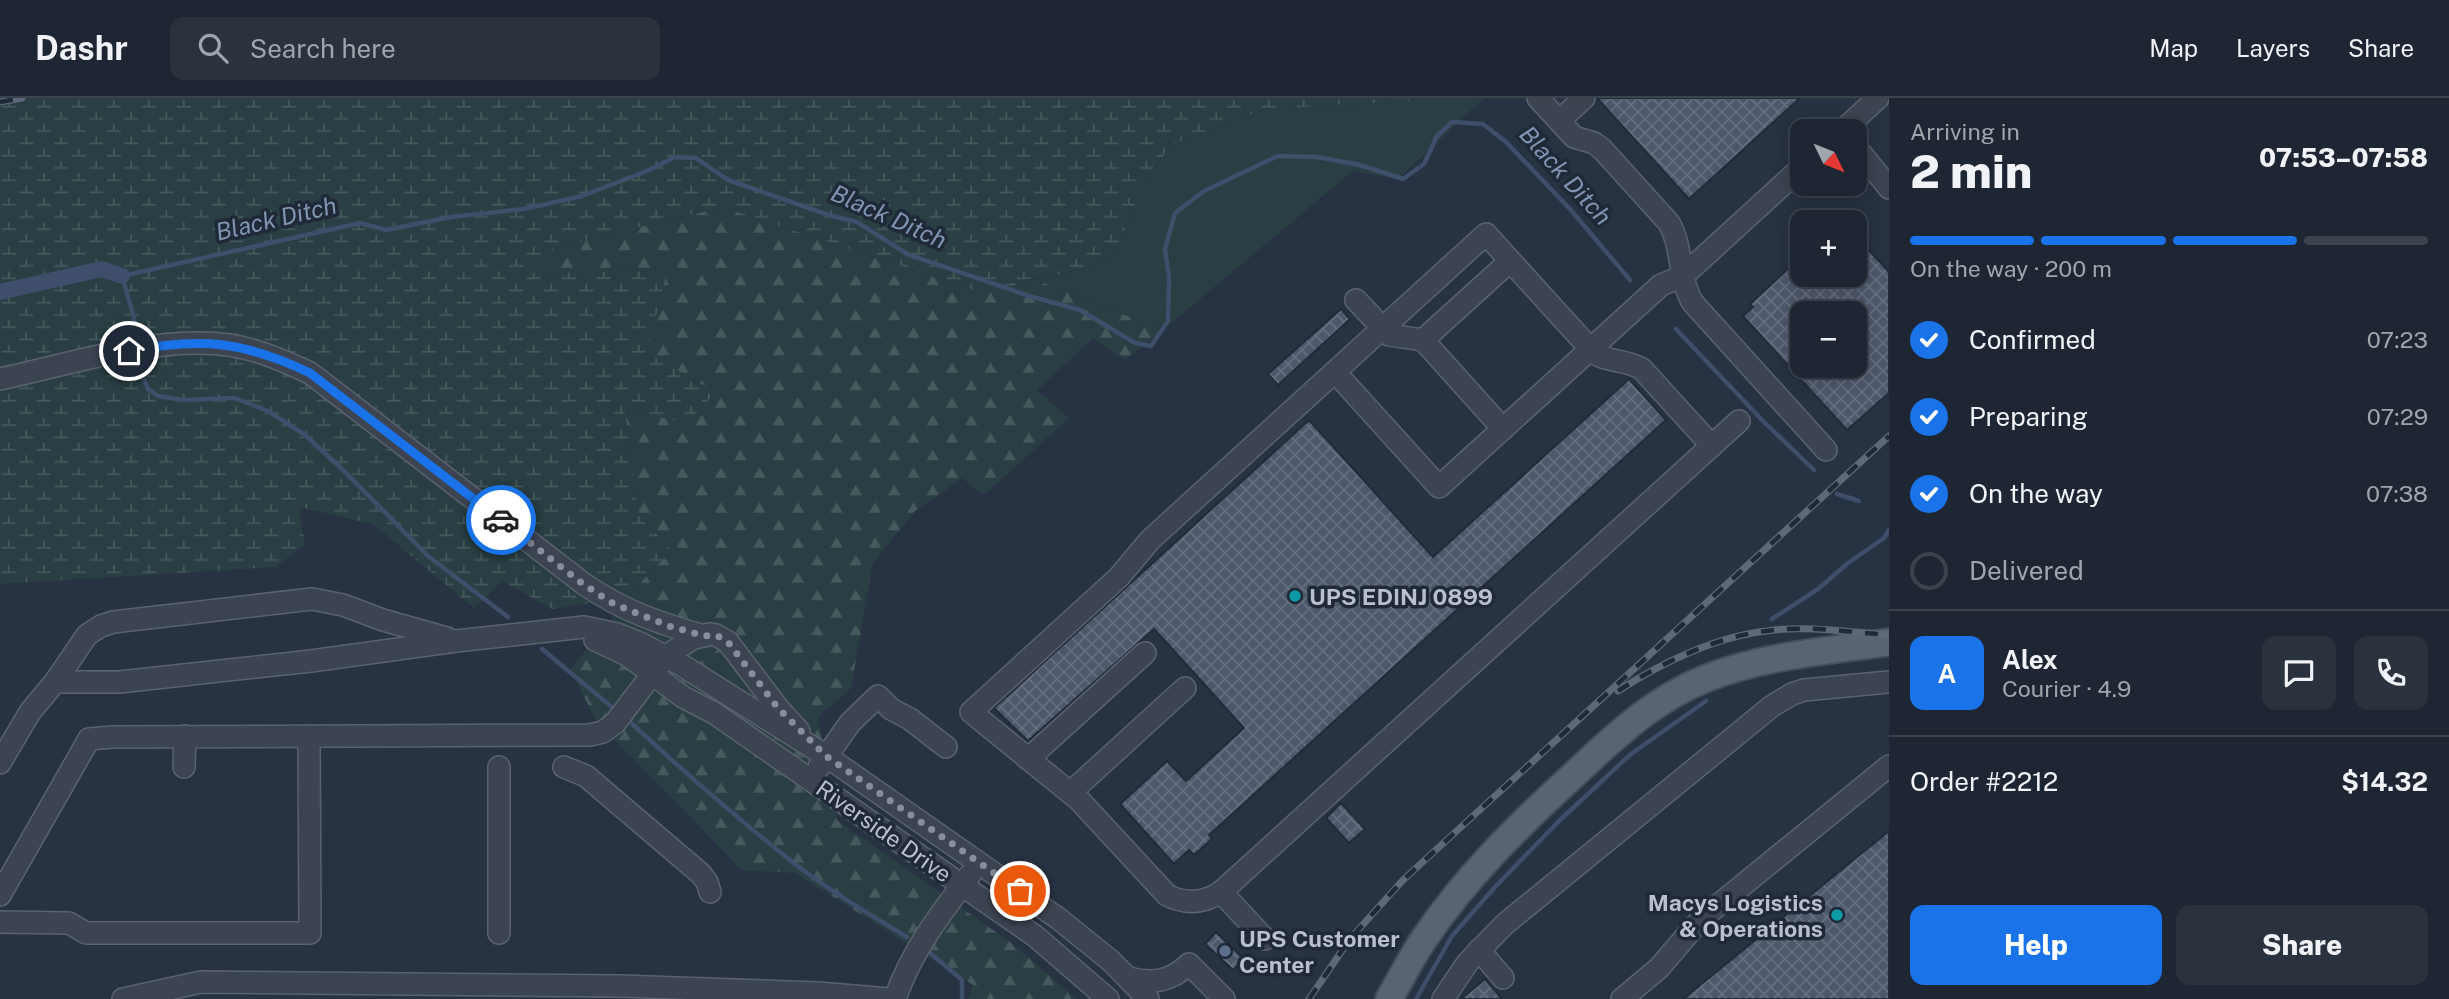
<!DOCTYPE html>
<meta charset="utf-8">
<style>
:root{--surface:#1d2632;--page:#2a323e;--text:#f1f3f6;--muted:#a0a5ac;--line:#3b434d;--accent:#1a73e8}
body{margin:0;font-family:"Public Sans",sans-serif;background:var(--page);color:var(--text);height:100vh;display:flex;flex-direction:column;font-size:26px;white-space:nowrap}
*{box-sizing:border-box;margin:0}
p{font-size:23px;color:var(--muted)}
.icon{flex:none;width:38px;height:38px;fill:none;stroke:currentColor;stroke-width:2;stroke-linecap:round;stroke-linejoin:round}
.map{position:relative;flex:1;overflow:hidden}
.details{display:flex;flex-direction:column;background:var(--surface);width:560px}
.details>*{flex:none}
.needle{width:46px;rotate:133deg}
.controls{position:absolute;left:1790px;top:21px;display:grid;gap:14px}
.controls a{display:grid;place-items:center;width:77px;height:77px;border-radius:14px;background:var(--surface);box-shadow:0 4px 18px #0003,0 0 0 2px var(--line);font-size:35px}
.pin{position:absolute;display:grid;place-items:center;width:60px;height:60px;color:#fff;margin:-30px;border:4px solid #fff;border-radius:50%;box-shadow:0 2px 7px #0007}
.courier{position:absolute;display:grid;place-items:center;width:70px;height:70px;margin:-35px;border:5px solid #1a73e8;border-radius:50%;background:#fff;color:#222;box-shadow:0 2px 9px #0007}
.headline em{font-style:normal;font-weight:800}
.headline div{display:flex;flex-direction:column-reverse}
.headline{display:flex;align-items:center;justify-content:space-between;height:119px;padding:0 21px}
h1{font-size:46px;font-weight:800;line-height:52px}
.bar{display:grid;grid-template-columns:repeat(4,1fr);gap:10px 7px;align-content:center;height:84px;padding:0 21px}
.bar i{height:9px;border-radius:5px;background:var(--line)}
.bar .active{background:var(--accent)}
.bar p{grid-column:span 4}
.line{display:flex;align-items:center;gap:18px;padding:0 21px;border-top:2px solid var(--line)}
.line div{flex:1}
.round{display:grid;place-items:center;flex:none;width:74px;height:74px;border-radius:14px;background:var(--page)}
ol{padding:0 21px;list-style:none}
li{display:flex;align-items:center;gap:21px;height:77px}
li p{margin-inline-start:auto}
li .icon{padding:7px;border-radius:50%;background:var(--accent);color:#fff;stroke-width:4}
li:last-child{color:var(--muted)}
li i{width:38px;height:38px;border:4px solid var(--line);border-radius:50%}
.action{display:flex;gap:14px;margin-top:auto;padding:14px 21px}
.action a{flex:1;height:80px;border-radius:14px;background:var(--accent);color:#fff;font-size:28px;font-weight:800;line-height:80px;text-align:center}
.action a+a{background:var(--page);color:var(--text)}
header{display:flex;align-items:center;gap:42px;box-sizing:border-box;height:98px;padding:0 35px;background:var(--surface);border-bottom:2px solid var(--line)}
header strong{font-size:33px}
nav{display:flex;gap:38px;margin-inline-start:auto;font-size:24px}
.search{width:490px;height:63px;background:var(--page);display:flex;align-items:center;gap:18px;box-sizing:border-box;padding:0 24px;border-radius:14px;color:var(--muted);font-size:26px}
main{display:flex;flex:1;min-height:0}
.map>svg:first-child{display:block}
.grass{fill:#293f43}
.forest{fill:url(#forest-firs)}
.wetland{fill:url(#wetland-marsh)}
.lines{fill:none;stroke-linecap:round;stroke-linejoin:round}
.stream{stroke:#3e4e6b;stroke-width:4.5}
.canal{stroke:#3e4e6b;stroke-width:16}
.building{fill:url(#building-cross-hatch);stroke:#222b3a;stroke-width:2;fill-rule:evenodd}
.minor-casing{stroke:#5a6270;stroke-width:24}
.major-casing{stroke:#454d5c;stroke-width:30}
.minor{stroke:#3c4452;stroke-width:21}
.major{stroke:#5a6372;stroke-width:26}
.rail-casing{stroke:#5e6879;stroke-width:7}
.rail{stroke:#202938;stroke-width:4.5;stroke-dasharray:13;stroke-linecap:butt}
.done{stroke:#868e9c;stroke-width:7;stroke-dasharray:0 12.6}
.route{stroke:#1a73e8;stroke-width:9}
.culture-dot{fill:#0f9aa8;stroke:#202938;stroke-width:2.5}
.service-dot{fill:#5c6f8a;stroke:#202938;stroke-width:2.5}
.labels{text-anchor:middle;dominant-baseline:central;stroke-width:7;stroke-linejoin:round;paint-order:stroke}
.poi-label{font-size:23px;font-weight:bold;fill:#b9bfcc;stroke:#202938;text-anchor:start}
.street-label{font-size:23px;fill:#b9bfcc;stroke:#202938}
.water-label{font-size:24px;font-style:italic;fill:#8194b2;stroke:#202938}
</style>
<header>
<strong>Dashr</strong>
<div class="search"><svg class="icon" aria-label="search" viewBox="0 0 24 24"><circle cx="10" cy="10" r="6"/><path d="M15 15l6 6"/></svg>Search here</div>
<nav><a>Map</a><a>Layers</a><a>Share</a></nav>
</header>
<main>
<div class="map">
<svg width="1889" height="901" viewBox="0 0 1889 901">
<defs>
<pattern id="forest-firs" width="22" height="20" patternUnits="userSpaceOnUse" patternTransform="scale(1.75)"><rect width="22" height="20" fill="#293f43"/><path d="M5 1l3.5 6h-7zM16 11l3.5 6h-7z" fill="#46595d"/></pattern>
<pattern id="wetland-marsh" width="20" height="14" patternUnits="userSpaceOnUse" patternTransform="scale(1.75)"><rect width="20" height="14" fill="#293f43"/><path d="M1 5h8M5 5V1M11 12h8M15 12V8" fill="none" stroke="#46595d"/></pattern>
<pattern id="building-cross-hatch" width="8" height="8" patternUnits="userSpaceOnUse" patternTransform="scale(1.75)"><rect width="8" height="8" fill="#4e586b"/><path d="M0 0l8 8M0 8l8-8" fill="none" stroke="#656e7f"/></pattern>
</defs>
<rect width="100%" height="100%" fill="#273242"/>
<polygon class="grass" points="1417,0 1484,0 1398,81 1353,73 1163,232 1034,181 1093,169 1114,158 1143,87 1171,47 1265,11 1414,3"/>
<polygon class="forest" points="723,109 973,192 1034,181 1163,232 1125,262 1093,240 1037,292 1069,320 984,397 962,380 914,414 873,465 851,590 818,619 837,722 1010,844 1077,901 968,901 973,887 795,775 742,772 597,624 570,572 648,476 672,453 639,417 624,309 687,326 647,255 666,173 530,175 553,150"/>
<polygon class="wetland" points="0,0 1417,0 1414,3 1265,11 1171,47 1143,87 1114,158 1093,169 974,192 723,109 553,150 531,175 667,173 647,255 716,294 687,326 624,309 639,417 672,453 648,476 629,499 552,511 502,483 474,510 373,426 299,409 305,446 276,469 0,486"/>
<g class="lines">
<g class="stream">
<polyline points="1676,231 1762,322 1814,372"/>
<polyline points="137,244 134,220 122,178 360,125 386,132 451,119 524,111 582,98 647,73 675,59 696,60 728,82 832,118 857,124 907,156 1029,198 1080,212 1135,245 1151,248 1168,223 1169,179 1165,151 1175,115 1204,93 1278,58 1317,59 1360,67 1403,81 1424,66 1437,38 1452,24 1483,26 1506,44 1570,111 1630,182"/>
<polyline points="139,256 142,276 148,291 158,298 183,302 234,300 268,313 305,337 342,371 428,458 508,519"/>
<polyline points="1837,396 1859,403"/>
<polyline points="1772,521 1818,491 1848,465 1884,440 1889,432"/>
<polyline points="542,551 613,610"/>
<path d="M629,623C683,673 738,721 795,766C830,793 869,816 907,839"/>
<polyline points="929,854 962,882 962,901"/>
<polyline points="1416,901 1452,838 1495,789 1560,722 1631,656 1706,603"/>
</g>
<polyline class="canal" points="0,194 102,171 122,178"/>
</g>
<g class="building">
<polygon points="1597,0 1800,0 1689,101"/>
<path d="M1855,137L1889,174V295L1847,332L1743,218L1753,209L1750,206L1802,158V177H1855ZM1802,215H1855V268H1802Z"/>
<polygon points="1341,211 1350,221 1278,287 1268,276"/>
<polygon points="1629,281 1666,322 1209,737 1212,741 1194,757 1189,752 1174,766 1120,706 1167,663 1186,683 1244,630 1154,531 1028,643 994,610 1309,322 1433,459"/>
<polygon points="1341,705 1365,731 1349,745 1326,720"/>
<polygon points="1889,733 1889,901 1683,901"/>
<polygon points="1216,834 1244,861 1233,872 1205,846"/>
<polygon points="1485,881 1502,901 1461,901"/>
</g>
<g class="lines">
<g class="minor-casing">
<g id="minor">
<path d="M1538,0L1574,39L1594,45L1602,51L1669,125C1683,149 1678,181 1693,205L1826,352"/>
<polyline points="1559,23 1584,0"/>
<polyline points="1842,33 1878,0"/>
<polyline points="1855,48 1889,90"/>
<polyline points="1356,202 1389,237 1423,242 1503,331"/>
<polyline points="1423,242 1510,163"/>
<polyline points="1335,274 1439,389 1661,187 1683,178 1802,69"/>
<path d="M0,281C71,266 157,237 229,247C257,251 284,263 310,275L584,486C623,513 659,525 704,538"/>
<path d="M1712,348L1642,271C1626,261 1609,265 1594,255L1486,136L1150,442L1119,479L971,614L1079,702L1167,797C1186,807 1204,805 1221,794L1739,323"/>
<polyline points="595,542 627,557 683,599 714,615 1035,838 1108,901"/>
<polyline points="55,584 120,584 311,563 456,543 584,529 617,536 642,546 683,568 826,658 1059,821 1111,863 1148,901"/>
<polyline points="1028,661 1145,555"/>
<polyline points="0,665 30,614 55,584 87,537 101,528 113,524 312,501 343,507 383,522 447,540"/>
<polyline points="184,669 185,638"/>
<polyline points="499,669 499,835"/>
<polyline points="564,669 586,678 701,776 707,784 710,794"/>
<polyline points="819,669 850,625 878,598 891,611 910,621 946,649"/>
<polyline points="1071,694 1185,590"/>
<polyline points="1221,794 1265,841"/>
<polyline points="0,797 89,641 113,639 590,637 603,634 615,625 666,558 692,541 709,536 716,537 728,544 778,610 799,633"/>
<polyline points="0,824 69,825 86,835 310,835 309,638"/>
<polyline points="1479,852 1503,880"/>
<path d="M1129,880C1152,886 1170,884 1189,866L1224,901"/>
<polyline points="123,901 201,884 620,888 818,895 889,901"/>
<path d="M895,901C911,854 940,816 970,777"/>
<polyline points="1443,901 1468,864 1505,826 1772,608 1792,596 1804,592 1889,584"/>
<polyline points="1622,901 1659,870 1700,822 1889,668"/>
</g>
</g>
<g class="major-casing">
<path id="major" d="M1389,901C1401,881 1411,860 1424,841C1467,777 1521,725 1578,673C1617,636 1656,600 1707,580C1765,557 1828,553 1889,544"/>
</g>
<use href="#minor" class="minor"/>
<use href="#major" class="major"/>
<g class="rail-casing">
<g id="rail">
<polyline points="0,4 22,0"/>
<path d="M1618,593C1661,565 1715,539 1766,533C1806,527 1849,534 1889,537"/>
<polyline points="1309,901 1350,841 1403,782 1889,338"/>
</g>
</g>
<use href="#rail" class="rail"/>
</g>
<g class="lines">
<polyline class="done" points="501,422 583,486 614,506 669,528 704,538 716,537 728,544 778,610 826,658 1020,793"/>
<path class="route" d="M129,253C201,239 243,243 310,275L501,422"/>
</g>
<g class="culture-dot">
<circle cx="1295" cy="498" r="7"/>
<circle cx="1837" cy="817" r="7"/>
</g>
<circle class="service-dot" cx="1225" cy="853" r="7"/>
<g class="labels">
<g class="poi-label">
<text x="1309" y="498">UPS EDINJ 0899</text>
<text x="1823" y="804" text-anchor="end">Macys Logistics<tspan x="1823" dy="26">&amp; Operations</tspan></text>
<text x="1239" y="840">UPS Customer<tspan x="1239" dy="26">Center</tspan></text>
</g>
<g class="street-label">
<text transform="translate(884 733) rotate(35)">Riverside Drive</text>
</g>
<g class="water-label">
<text transform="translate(1566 77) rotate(48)">Black Ditch</text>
<text transform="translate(889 118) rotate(24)">Black Ditch</text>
<text transform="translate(276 120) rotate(-13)">Black Ditch</text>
</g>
</g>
</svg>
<div class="controls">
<a><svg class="needle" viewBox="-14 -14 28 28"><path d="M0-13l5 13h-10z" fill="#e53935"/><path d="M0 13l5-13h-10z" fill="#a0a5ac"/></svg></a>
<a>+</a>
<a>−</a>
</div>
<div class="pin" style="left:1020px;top:793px;background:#ea580c"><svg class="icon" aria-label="bag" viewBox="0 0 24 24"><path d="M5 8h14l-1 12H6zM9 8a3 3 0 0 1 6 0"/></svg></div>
<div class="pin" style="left:129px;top:253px;background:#1f2937"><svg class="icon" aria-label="home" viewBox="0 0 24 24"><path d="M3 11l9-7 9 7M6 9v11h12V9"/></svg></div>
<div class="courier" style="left:501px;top:422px"><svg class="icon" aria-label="car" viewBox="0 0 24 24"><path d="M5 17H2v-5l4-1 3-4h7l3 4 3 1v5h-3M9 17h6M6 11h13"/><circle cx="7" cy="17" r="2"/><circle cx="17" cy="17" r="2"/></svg></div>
</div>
<section class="details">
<div class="headline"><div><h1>2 min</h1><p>Arriving in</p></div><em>07:53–07:58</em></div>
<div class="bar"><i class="active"></i><i class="active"></i><i class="active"></i><i></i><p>On the way · 200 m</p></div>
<ol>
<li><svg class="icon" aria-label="check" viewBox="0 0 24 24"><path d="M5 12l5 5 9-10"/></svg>Confirmed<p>07:23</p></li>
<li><svg class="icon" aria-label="check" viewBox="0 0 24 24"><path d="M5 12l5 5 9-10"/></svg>Preparing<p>07:29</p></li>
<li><svg class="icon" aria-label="check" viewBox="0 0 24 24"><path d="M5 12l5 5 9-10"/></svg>On the way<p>07:38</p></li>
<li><i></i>Delivered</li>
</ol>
<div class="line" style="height:126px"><b class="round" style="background:var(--accent);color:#fff">A</b><div><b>Alex</b><p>Courier · 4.9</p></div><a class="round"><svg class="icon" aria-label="chat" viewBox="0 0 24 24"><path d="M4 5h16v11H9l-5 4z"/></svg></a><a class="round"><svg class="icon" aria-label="phone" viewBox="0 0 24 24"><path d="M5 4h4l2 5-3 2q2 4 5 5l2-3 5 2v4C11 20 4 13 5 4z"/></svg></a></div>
<div class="line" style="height:91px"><div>Order #2212</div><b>$14.32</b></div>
<div class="action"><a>Help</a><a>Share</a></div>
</section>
</main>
